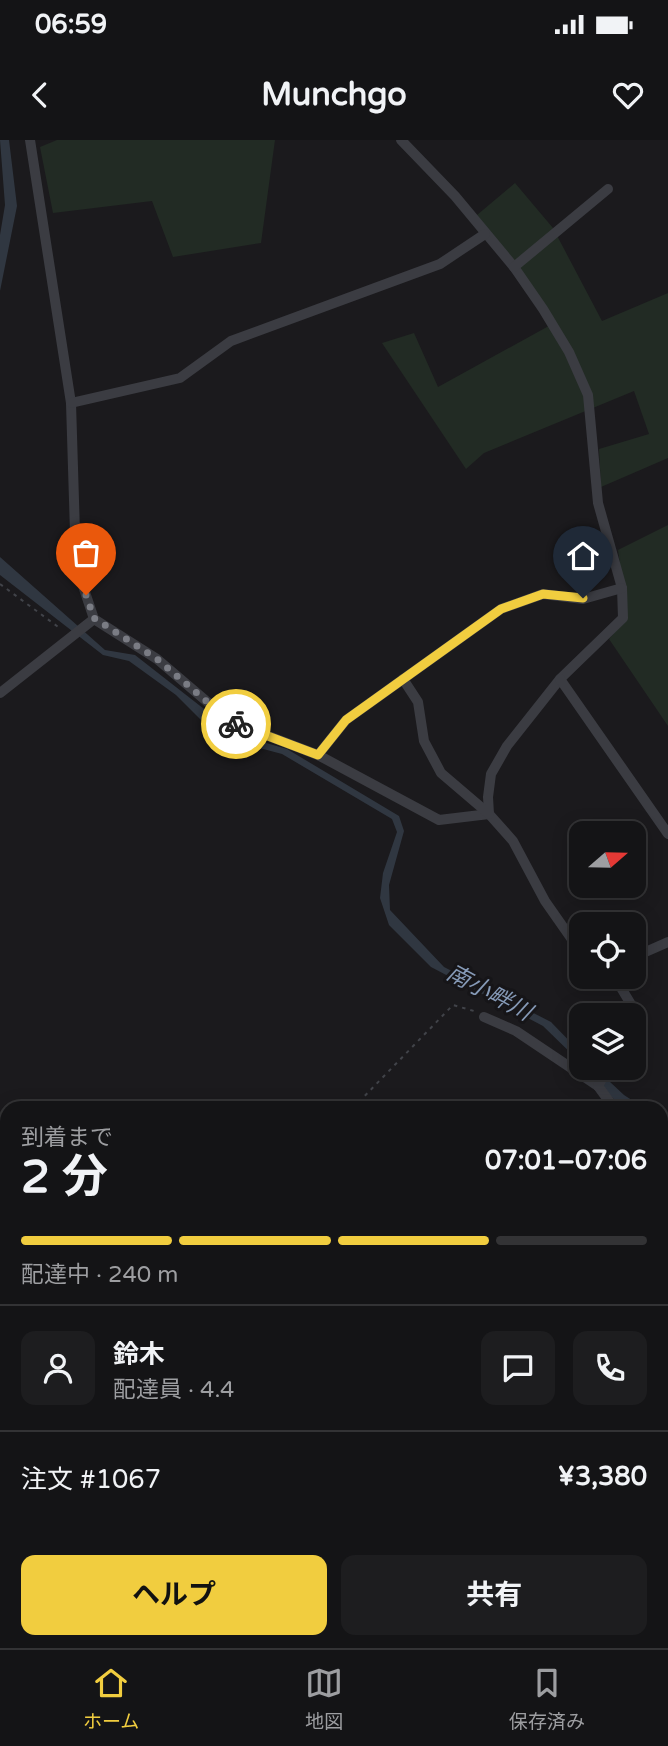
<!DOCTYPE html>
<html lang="ja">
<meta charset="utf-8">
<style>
:root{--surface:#141416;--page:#1d1d1f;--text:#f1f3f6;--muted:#9d9ea1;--line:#333335;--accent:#f1cd3f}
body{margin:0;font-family:"Varela Round","Noto Sans JP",sans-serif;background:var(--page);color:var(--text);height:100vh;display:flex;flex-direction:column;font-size:26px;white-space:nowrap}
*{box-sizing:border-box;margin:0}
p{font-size:23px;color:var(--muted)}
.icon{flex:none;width:38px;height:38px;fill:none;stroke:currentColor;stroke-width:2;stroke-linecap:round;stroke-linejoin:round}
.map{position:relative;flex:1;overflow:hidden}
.panel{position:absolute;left:0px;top:961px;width:668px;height:548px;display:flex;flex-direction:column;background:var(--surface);border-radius:21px 21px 0 0;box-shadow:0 4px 18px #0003,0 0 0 2px var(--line)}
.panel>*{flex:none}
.needle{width:46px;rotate:70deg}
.tools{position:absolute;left:569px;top:681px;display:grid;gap:14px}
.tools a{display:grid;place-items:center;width:77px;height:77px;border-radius:14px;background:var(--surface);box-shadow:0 4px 18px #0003,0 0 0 2px var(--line);font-size:35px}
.pin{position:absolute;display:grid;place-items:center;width:60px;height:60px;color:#fff;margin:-72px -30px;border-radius:50% 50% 50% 0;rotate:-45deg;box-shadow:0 0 7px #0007}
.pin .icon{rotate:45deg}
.courier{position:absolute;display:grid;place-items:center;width:70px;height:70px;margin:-35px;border:5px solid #f1cd3f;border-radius:50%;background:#fff;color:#222;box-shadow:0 2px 9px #0007}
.summary em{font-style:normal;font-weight:700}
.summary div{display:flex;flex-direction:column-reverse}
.summary{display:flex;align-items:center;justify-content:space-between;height:119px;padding:0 21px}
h1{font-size:46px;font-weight:700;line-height:52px}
.bar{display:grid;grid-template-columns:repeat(4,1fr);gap:10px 7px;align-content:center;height:84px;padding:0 21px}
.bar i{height:9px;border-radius:5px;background:var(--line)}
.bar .selected{background:var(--accent)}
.bar p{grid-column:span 4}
.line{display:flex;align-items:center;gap:18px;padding:0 21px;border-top:2px solid var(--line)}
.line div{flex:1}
.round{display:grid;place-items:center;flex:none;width:74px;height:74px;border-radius:14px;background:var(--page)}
.button{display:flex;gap:14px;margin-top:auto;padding:14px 21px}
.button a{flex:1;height:80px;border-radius:14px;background:var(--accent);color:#111;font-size:28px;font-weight:700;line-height:80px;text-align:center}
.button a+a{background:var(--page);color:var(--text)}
.status{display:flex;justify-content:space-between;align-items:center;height:49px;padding:0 35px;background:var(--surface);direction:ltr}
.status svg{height:19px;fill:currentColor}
header{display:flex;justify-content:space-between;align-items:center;height:91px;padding:0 21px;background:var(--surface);font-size:32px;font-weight:700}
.tab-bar{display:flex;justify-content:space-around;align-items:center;height:98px;border-top:2px solid var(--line);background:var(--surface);font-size:19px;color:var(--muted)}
.tab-bar a{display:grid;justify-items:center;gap:4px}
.tab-bar .selected{color:var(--accent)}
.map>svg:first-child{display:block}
.green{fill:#222b24}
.water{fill:#303741}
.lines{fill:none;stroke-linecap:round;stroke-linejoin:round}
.path{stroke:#414349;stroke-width:2;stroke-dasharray:3.5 5;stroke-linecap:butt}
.minor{stroke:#3b3c42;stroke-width:10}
.secondary{stroke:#494a52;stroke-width:16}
.done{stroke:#7a7c84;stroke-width:7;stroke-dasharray:0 12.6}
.route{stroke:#f1cd3f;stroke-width:9}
.labels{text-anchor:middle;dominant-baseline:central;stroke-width:6;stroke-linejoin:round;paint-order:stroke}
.water-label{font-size:23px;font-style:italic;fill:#8599b6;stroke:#161518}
</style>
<div class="status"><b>06:59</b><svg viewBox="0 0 49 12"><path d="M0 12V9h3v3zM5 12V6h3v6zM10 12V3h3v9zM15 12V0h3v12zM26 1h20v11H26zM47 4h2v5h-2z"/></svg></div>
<header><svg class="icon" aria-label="back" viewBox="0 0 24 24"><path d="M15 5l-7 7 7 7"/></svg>Munchgo<svg class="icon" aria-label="heart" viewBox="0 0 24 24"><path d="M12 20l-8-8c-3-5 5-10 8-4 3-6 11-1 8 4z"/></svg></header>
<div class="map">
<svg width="668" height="1508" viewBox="0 0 668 1508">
<rect width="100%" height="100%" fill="#1b1a1d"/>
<g class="green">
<polygon points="57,0 275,0 261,103 173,117 152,61 53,73 40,7"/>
<polygon points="515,43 553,88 602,181 668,153 668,318 601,347 599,309 649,294 634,251 484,313 466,329 382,203 414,193 438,247 556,182 477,75"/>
<polygon points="668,385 668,586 609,499 627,478 618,410"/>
<polygon points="662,1223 668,1223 668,1300 662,1295"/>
</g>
<g class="water">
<polygon points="0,0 9,0 17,66 0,151 0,95 5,65"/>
<polygon points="0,417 105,510 135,515 213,576 245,597 287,609 399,676 404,691 389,745 390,770 444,827 551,882 581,913 581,923 543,886 431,827 389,785 380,758 383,733 397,692 392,679 282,614 245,604 206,585 176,555 129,521 103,515 0,435"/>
<polygon points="585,928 595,928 624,955 644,968 622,968"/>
</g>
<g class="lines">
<g class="path">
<polyline points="0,444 61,489"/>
<polyline points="353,968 453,865 474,871"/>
<polyline points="195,1508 201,1502"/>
<polyline points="500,1508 504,1502"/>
</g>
<g class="minor">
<polyline points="30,0 71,263 76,425 94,479 157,519 218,571 237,584 318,615 439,680 489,674"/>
<polyline points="401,0 455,56 514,127 543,169 569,212 588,255 598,363 622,448 623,478 560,539 507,606 491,634 488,657 489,674 513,701 545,761 573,801 581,807"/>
<polyline points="514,127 608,49"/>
<polyline points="71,263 180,238 231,201 440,124 485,94"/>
<polyline points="403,539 418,562 424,601 441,633 489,674"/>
<polyline points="560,539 668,694"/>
<polyline points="0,553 94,479"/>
<polyline points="318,615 346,580 501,469 543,454 583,459 622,448"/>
<polyline points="634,817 668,802"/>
<polyline points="614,836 632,866 631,875"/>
<polyline points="484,877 516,891 598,946"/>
<polyline points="608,928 598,946 614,968"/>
<polyline points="662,1001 668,1005"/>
<polyline points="662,1072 668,1066"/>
<polyline points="0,1367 7,1361"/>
<polyline points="662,1399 668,1403"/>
<polyline points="662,1471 668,1464"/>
<polyline points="602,1502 604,1508"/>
<polyline points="629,1508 634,1502"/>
</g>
<g class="secondary">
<polyline points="0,1009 7,1016"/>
<polyline points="451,1502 457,1508"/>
</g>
</g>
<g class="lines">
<polyline class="done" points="86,455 94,478 157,519 218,571 236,584"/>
<polyline class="route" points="236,584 318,615 346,580 501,469 543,454 583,458"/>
</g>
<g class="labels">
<g class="water-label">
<text transform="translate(489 853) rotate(28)">南小畔川</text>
</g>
</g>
</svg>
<div class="tools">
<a><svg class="needle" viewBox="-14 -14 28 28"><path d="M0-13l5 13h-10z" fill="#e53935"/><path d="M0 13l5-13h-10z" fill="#9d9ea1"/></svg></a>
<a><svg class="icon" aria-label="locate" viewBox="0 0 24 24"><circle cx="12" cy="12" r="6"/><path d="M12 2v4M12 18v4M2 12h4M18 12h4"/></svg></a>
<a><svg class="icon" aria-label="layers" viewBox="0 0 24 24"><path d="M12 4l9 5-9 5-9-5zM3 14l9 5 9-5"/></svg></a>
</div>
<div class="pin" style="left:86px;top:455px;background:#ea580c"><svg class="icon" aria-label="bag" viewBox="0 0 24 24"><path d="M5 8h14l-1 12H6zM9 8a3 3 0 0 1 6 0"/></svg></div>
<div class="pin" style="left:583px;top:458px;background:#1f2937"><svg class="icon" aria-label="home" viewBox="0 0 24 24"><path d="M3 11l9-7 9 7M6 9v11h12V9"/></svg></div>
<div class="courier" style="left:236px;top:584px"><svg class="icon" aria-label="bike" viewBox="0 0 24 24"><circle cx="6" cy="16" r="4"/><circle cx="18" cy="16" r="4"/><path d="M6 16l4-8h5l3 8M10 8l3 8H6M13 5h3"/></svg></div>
<section class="panel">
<div class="summary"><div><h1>2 分</h1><p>到着まで</p></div><em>07:01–07:06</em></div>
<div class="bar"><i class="selected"></i><i class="selected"></i><i class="selected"></i><i></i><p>配達中 · 240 m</p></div>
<div class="line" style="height:126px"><a class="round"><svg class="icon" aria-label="person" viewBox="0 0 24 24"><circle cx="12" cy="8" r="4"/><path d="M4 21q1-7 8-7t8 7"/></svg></a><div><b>鈴木</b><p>配達員 · 4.4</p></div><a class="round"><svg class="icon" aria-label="chat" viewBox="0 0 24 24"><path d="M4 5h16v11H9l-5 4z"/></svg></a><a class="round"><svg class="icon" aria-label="phone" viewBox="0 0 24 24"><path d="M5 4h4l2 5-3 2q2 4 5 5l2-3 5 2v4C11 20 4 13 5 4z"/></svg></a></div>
<div class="line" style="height:91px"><div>注文 #1067</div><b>¥3,380</b></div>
<div class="button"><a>ヘルプ</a><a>共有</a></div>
</section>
</div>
<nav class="tab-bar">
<a class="selected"><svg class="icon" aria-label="home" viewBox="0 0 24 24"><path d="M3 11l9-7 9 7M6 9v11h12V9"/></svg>ホーム</a>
<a><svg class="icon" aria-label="map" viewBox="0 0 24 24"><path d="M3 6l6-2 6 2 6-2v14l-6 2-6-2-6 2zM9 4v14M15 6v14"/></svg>地図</a>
<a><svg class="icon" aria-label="saved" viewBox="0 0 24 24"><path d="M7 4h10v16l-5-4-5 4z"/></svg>保存済み</a>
</nav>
